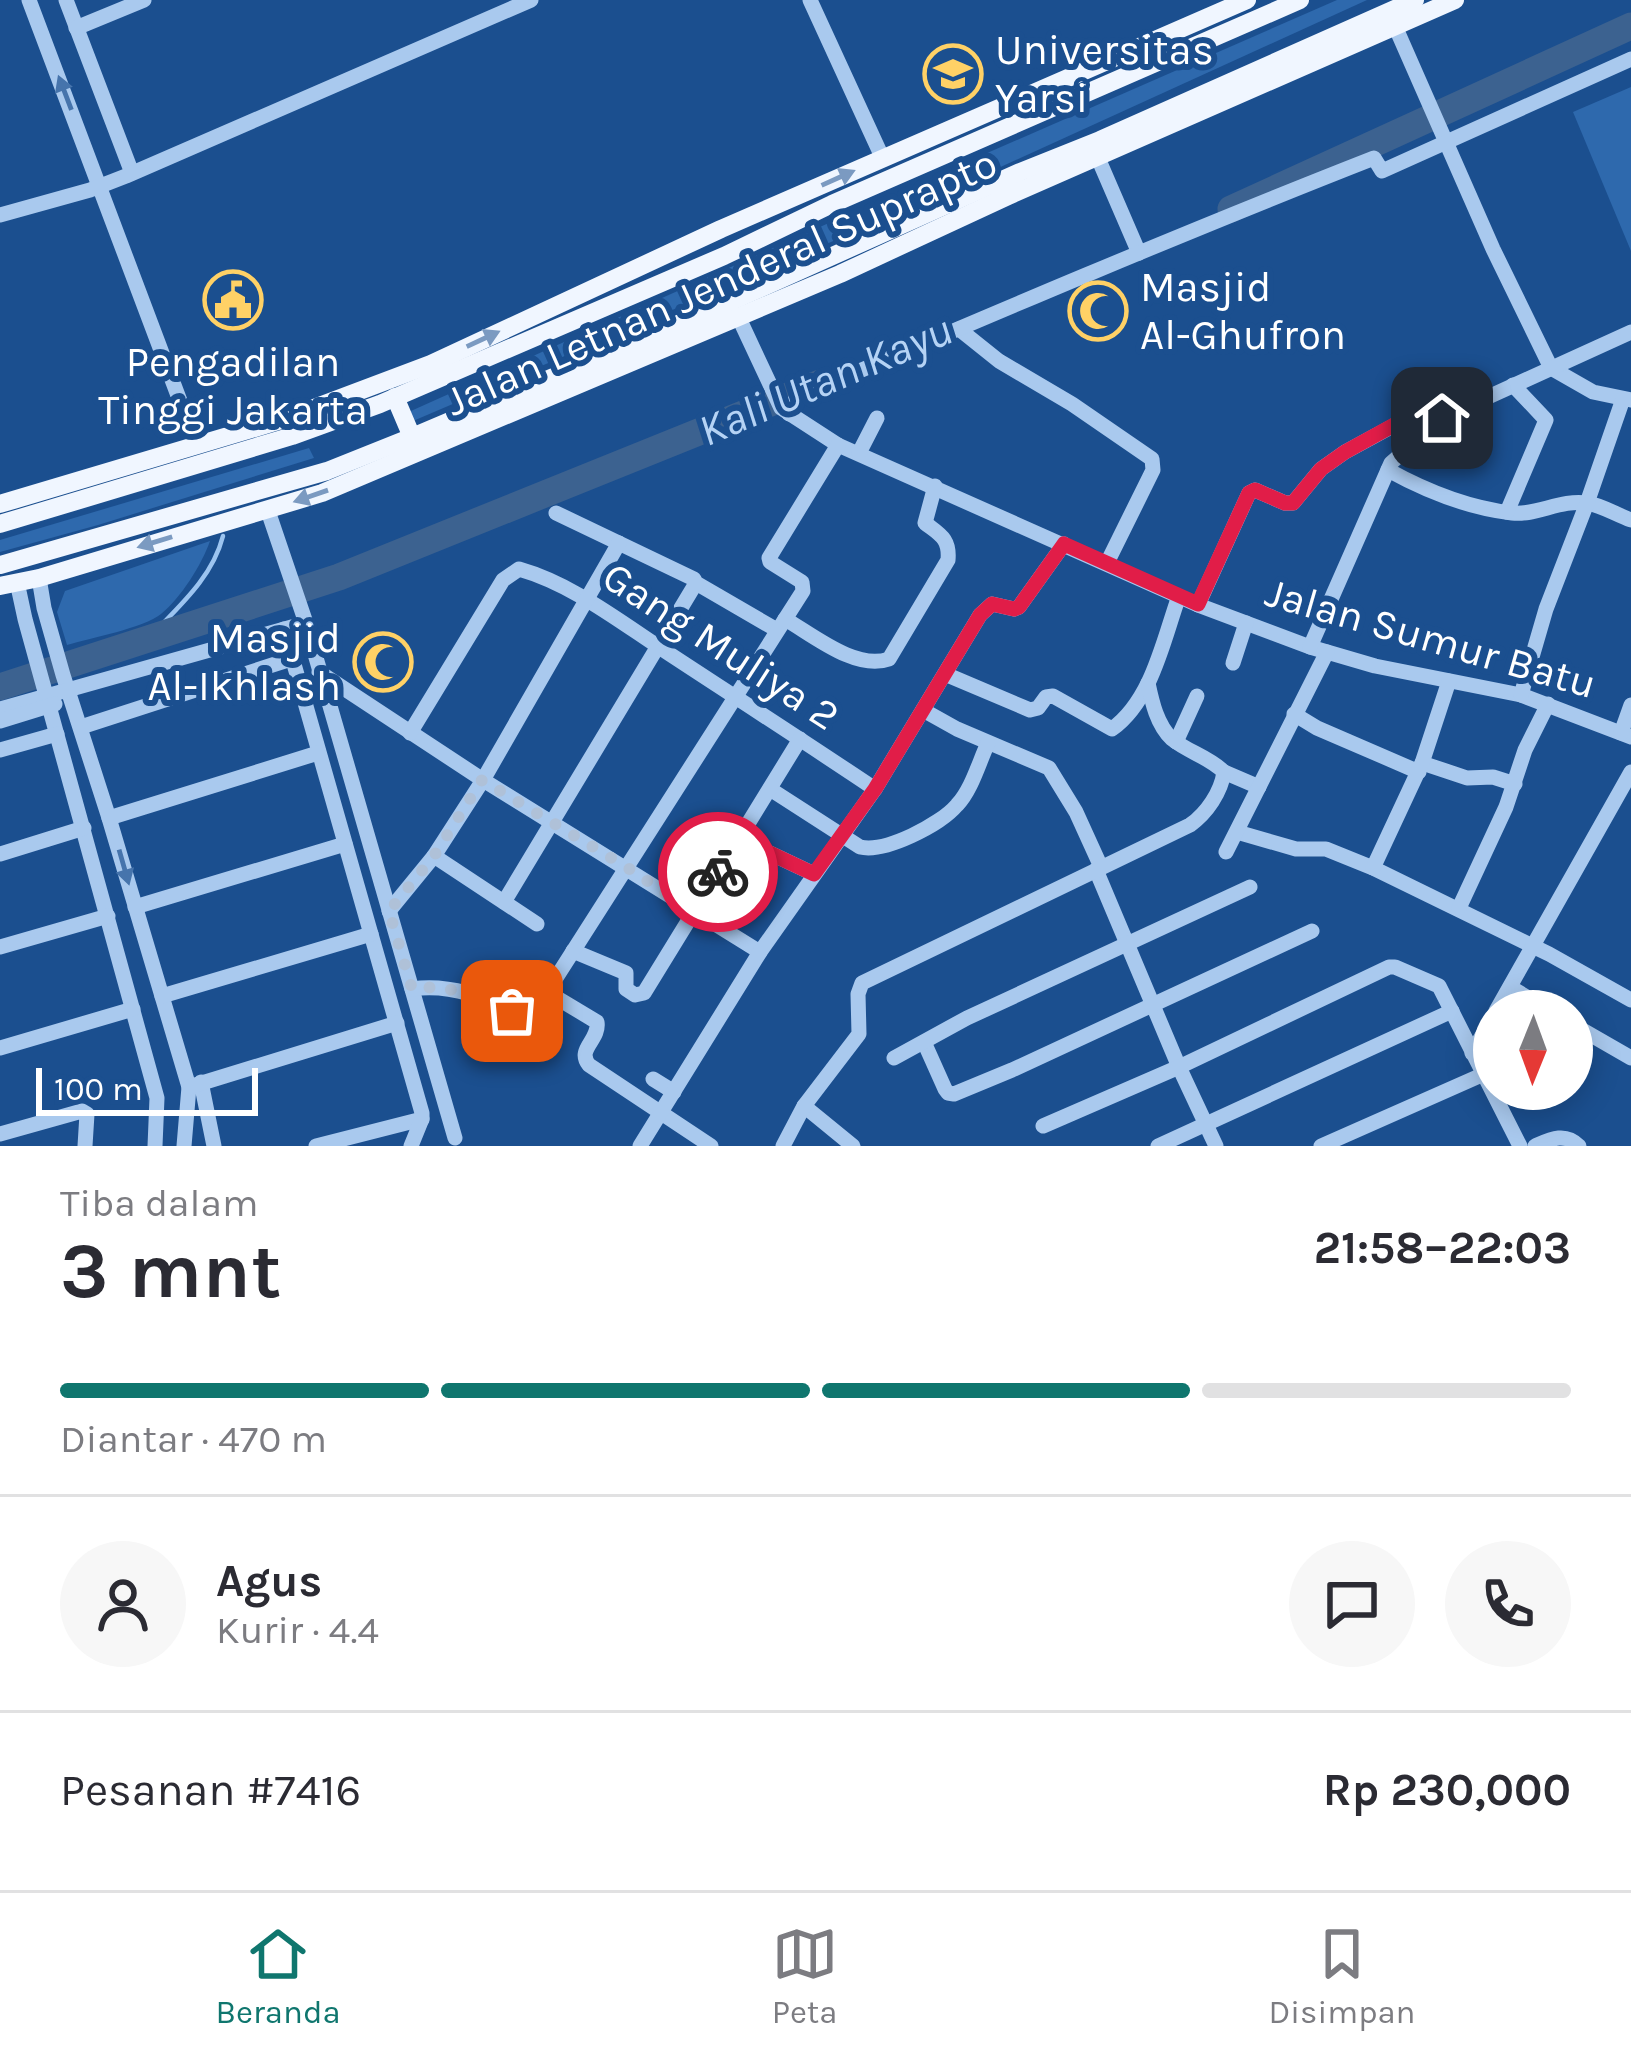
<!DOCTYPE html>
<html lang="id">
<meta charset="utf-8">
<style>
:root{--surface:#fff;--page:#f7f7f7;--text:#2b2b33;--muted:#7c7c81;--line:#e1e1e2;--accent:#0f766e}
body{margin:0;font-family:Karla,sans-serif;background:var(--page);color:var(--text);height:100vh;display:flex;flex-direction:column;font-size:45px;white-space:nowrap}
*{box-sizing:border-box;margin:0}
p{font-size:39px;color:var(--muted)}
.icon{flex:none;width:66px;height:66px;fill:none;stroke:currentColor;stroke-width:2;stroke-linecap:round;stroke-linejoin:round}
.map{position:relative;height:1146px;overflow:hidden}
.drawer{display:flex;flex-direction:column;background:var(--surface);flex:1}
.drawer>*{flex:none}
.needle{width:78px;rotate:181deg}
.controls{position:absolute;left:1473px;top:990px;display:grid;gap:24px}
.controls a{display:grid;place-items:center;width:120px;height:120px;border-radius:50%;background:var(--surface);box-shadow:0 6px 30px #0003;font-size:60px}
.scale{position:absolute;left:36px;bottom:30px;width:222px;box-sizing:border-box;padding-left:12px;border:6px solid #fff;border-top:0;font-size:33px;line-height:42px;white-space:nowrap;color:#fff;-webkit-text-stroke:9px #1b4f8f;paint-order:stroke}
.pin{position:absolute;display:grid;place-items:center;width:102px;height:102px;color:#fff;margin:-51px;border-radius:24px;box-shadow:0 6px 18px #0006}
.courier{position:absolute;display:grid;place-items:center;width:120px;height:120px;margin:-60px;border:9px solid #e11d48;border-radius:50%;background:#fff;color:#222;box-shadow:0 3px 15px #0007}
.summary em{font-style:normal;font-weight:700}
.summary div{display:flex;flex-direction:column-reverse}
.summary{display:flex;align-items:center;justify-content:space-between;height:204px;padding:0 60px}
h1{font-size:78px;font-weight:700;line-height:90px}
.bar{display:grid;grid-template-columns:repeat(4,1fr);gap:18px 12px;align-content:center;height:144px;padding:0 60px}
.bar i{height:15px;border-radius:9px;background:var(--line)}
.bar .current{background:var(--accent)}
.bar p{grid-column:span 4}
.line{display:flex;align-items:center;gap:30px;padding:0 60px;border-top:3px solid var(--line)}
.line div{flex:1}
.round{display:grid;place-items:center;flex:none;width:126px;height:126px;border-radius:63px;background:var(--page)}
.tab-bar{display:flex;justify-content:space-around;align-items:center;height:168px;border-top:3px solid var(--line);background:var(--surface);font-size:33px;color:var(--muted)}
.tab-bar a{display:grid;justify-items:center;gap:6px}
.tab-bar .current{color:var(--accent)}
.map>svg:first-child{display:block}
.green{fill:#2e69ad}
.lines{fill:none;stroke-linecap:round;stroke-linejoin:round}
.stream{stroke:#9cc4f0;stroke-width:4.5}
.river{stroke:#3c6290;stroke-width:27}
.minor{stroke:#a9c9ee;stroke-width:15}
.major{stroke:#f0f6ff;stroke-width:18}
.oneway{fill:#4674ac}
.oneway2{fill:#7b9ac1}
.done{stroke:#afc1d8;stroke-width:12;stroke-dasharray:0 21.6}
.route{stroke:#e11d48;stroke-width:15}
.labels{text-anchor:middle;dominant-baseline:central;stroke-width:12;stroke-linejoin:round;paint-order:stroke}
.poi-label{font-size:42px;fill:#fff;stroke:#1b4f8f;text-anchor:start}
.street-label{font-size:42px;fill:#fff;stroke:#1b4f8f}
.water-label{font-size:45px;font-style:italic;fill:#b5d3f5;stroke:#1b4f8f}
</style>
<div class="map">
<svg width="1631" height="1146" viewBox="0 0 1631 1146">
<rect width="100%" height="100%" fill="#1b4f8f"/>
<g class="green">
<polygon points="1337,0 1367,0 972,180 962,164"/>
<polygon points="1631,87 1631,251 1573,112"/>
<polygon points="851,213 859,230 406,424 402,415"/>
<polygon points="309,448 314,458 98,525 0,552 0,540"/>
<path d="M210,541C202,564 181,598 161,614C144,628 90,638 67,645L57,612L65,591Z"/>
</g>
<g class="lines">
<path class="stream" d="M148,639C177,608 212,579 223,536"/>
<g class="river">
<polyline points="1231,209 1631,26"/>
<polyline points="0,687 339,577 820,383"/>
</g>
<g class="minor">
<polyline points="29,0 197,446"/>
<polyline points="66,0 132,173"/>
<polyline points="810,0 883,159"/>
<polyline points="1395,26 1493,249 1551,368 1593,392 1631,400"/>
<polyline points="76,28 144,0"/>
<polyline points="1098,158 1139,253"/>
<polyline points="0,215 90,190 126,176 531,0"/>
<polyline points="738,316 781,408 838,445 1198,605 1310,647 1375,666 1521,695 1631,737"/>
<polyline points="959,329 999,361 1072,404 1152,459 1153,470 1107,563"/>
<path d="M789,414L796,398C988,316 1180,234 1374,158L1382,171L1631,59"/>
<polyline points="859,453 877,418"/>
<path d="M1388,470C1426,491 1469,508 1512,513C1536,516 1561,499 1587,503C1601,505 1617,515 1631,520"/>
<polyline points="268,511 306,623 455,1138"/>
<polyline points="1507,512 1546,420 1513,385"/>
<polyline points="556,513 694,579 696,583 777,630"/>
<polyline points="39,578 44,608 63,675 109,818 189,1087 184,1146"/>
<polyline points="17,582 25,619 157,1098 155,1146"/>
<polyline points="1198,605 1249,493 1255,490 1285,503 1293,503 1321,469 1345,452 1404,420 1442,418"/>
<path d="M785,619C813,635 856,671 889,659L948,560C950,538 939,534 925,523L935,486"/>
<polyline points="284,629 422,1113 422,1119 316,1146"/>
<polyline points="1310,647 1391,463 1442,418 1631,332"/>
<polyline points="1233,663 1246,623"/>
<polyline points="319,672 483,780 760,952"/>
<path d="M945,674L1030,710L1038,708L1046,697L1053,696L1112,729C1152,700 1163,641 1179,596"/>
<polyline points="1521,695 1546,609 1587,503 1623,399"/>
<polyline points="0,709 306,623"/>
<polyline points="923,710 957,729 1049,768 1076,812 1101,867"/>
<polyline points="1294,714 1317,728 1419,772"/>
<polyline points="0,721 55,704"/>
<polyline points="81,727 291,659"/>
<path d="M410,733L503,580L519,569C572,584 619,621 665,651C735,697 805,742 875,789"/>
<polyline points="1621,733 1631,705"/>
<polyline points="1176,742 1197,696"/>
<polyline points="0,750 57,734"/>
<polyline points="1422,763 1467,778 1493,777 1515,784"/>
<polyline points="1224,772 1259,787"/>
<path d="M770,789L860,847C885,853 940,825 957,805C972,789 979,762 988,743"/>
<polyline points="109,818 318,753"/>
<polyline points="1237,832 1296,849 1326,849 1373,868 1549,954 1631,1000"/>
<polyline points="738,838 814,874"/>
<polyline points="1226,852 1327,652"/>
<polyline points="0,854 84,828"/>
<polyline points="434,856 537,924"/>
<polyline points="1373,868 1422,763 1449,681"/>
<polyline points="1096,870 1179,1067 1216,1146"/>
<polyline points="504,902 696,583"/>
<polyline points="135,907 345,844"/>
<polyline points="1459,908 1506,807 1525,750 1548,704"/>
<polyline points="389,911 434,856 483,780 619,543"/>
<polyline points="0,947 108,916"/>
<polyline points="573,951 626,973 626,989 635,995 644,993 800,739"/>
<polyline points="1510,987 1550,1011"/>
<path d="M412,989C452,983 492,999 526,1020L532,1017L547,992L597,1022C600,1040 576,1049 589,1065L711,1146"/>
<polyline points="547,992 803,591 802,582 770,562 769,558 838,445"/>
<polyline points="162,996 371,934"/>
<polyline points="1496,1011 1631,772"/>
<polyline points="1572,1024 1631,1058"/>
<polyline points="924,1042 945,1089 948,1093 954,1094 1012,1070 1312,931"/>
<polyline points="0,1048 133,1009"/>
<polyline points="1472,1053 1494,1015"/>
<polyline points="894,1058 967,1018 1250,887"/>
<polyline points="653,1079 674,1092"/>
<polyline points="201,1082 214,1146"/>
<polyline points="189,1087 397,1023"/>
<polyline points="804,1106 853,1146"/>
<polyline points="1043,1126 1179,1067 1389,967 1395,967 1439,986 1520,1146"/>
<polyline points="0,1134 82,1111 87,1114 85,1146"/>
<polyline points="411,1146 422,1119"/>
<polyline points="640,1146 760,952 875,789 980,615 992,604 1014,609 1019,607 1064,544"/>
<path d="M783,1146L804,1106L859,1034L858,994L862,983L1190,825C1207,813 1221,792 1224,772C1209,757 1188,752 1172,739C1157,725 1152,702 1148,683"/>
<polyline points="1158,1146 1452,1011"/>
<polyline points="1321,1146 1484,1074"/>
<path d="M1535,1146C1551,1139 1565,1132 1579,1146"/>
</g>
<g class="major">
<polyline points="395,397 412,437"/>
<polyline points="0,504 285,419 431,364 721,229 1247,0"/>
<polyline points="0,524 292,436 380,404 724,256 832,204 1300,0"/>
<polyline points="0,565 327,471 412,437 723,305 1020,172 1100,140 1415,0"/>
<polyline points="0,586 39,578 322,493 840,274 1008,196 1455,0"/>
</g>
</g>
<defs><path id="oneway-solid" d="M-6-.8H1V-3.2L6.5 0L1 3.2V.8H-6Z" transform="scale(3)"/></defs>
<g class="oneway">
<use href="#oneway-solid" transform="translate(65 93) rotate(-111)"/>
<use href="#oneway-solid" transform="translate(124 867) rotate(74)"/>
</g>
<g class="oneway2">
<use href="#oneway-solid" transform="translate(838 178) rotate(-24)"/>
<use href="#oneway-solid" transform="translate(483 339) rotate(-25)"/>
<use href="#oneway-solid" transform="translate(311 496) rotate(161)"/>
<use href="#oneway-solid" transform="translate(155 542) rotate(163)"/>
</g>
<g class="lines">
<path class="done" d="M512,1011C478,997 449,983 412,989L389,911L434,856L482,780L628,868L693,912L718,872"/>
<polyline class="route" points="718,872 738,838 814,874 875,789 980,615 992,604 1014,609 1019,607 1064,544 1198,604 1249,493 1255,490 1285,503 1293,503 1321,469 1345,452 1403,420 1442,418"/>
</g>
<defs>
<g id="university-ring" transform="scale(3)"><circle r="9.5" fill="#1b4f8f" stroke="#ffd166" stroke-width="1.5"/><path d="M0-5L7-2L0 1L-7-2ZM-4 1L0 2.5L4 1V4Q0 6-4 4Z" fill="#ffd166"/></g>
<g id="civic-ring" transform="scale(3)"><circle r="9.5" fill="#1b4f8f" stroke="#ffd166" stroke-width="1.5"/><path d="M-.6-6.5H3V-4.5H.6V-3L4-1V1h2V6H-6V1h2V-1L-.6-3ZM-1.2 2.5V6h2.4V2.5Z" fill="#ffd166"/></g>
<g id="mosque-ring" transform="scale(3)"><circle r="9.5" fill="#1b4f8f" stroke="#ffd166" stroke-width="1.5"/><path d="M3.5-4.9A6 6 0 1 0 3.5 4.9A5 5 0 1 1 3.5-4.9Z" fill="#ffd166"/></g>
</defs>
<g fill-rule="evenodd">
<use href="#university-ring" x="953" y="74"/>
<use href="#civic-ring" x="233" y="300"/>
<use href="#mosque-ring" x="1098" y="311"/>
<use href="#mosque-ring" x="383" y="662"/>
</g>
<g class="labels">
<g class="poi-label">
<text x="995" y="50">Universitas<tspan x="995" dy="48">Yarsi</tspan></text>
<text x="1140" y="287">Masjid<tspan x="1140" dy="48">Al-Ghufron</tspan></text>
<text x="233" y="362" text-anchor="middle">Pengadilan<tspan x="233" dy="48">Tinggi Jakarta</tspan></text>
<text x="341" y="638" text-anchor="end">Masjid<tspan x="341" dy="48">Al-Ikhlash</tspan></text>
</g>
<g class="street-label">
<text transform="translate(721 282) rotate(-24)">Jalan Letnan Jenderal Suprapto</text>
<text transform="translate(1431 638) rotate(16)">Jalan Sumur Batu</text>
<text transform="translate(721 646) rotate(33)">Gang Muliya 2</text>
</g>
<g class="water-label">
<text transform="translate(825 380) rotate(-23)">Kali Utan Kayu</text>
</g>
</g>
</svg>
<div class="controls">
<a><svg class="needle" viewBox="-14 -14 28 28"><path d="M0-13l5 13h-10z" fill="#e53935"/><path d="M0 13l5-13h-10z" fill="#7c7c81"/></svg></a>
</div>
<div class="scale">100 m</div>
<div class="pin" style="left:512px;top:1011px;background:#ea580c"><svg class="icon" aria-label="bag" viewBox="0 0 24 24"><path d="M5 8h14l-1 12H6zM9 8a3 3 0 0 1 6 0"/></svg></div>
<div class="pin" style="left:1442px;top:418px;background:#1f2937"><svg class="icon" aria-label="home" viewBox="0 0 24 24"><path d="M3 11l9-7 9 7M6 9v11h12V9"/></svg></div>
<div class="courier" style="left:718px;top:872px"><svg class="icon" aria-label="bike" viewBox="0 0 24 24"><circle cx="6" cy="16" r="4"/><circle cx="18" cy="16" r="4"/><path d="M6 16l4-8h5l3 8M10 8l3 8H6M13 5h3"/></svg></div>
</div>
<section class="drawer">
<div class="summary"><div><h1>3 mnt</h1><p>Tiba dalam</p></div><em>21:58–22:03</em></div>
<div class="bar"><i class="current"></i><i class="current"></i><i class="current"></i><i></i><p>Diantar · 470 m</p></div>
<div class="line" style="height:216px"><a class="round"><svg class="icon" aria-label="person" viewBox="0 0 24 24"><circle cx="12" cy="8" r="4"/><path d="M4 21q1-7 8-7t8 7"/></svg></a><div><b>Agus</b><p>Kurir · 4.4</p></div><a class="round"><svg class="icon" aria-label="chat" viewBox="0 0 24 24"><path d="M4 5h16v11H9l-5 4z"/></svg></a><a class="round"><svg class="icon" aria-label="phone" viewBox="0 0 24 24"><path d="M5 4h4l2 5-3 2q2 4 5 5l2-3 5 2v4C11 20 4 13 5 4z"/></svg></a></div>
<div class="line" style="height:156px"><div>Pesanan #7416</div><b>Rp 230,000</b></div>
</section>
<nav class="tab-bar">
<a class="current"><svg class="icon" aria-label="home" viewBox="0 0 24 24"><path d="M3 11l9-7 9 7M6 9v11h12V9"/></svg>Beranda</a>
<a><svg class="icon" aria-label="map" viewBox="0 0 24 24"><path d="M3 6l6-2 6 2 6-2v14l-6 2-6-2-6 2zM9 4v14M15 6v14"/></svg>Peta</a>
<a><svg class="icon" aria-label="saved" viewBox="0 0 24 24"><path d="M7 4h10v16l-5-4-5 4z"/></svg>Disimpan</a>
</nav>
